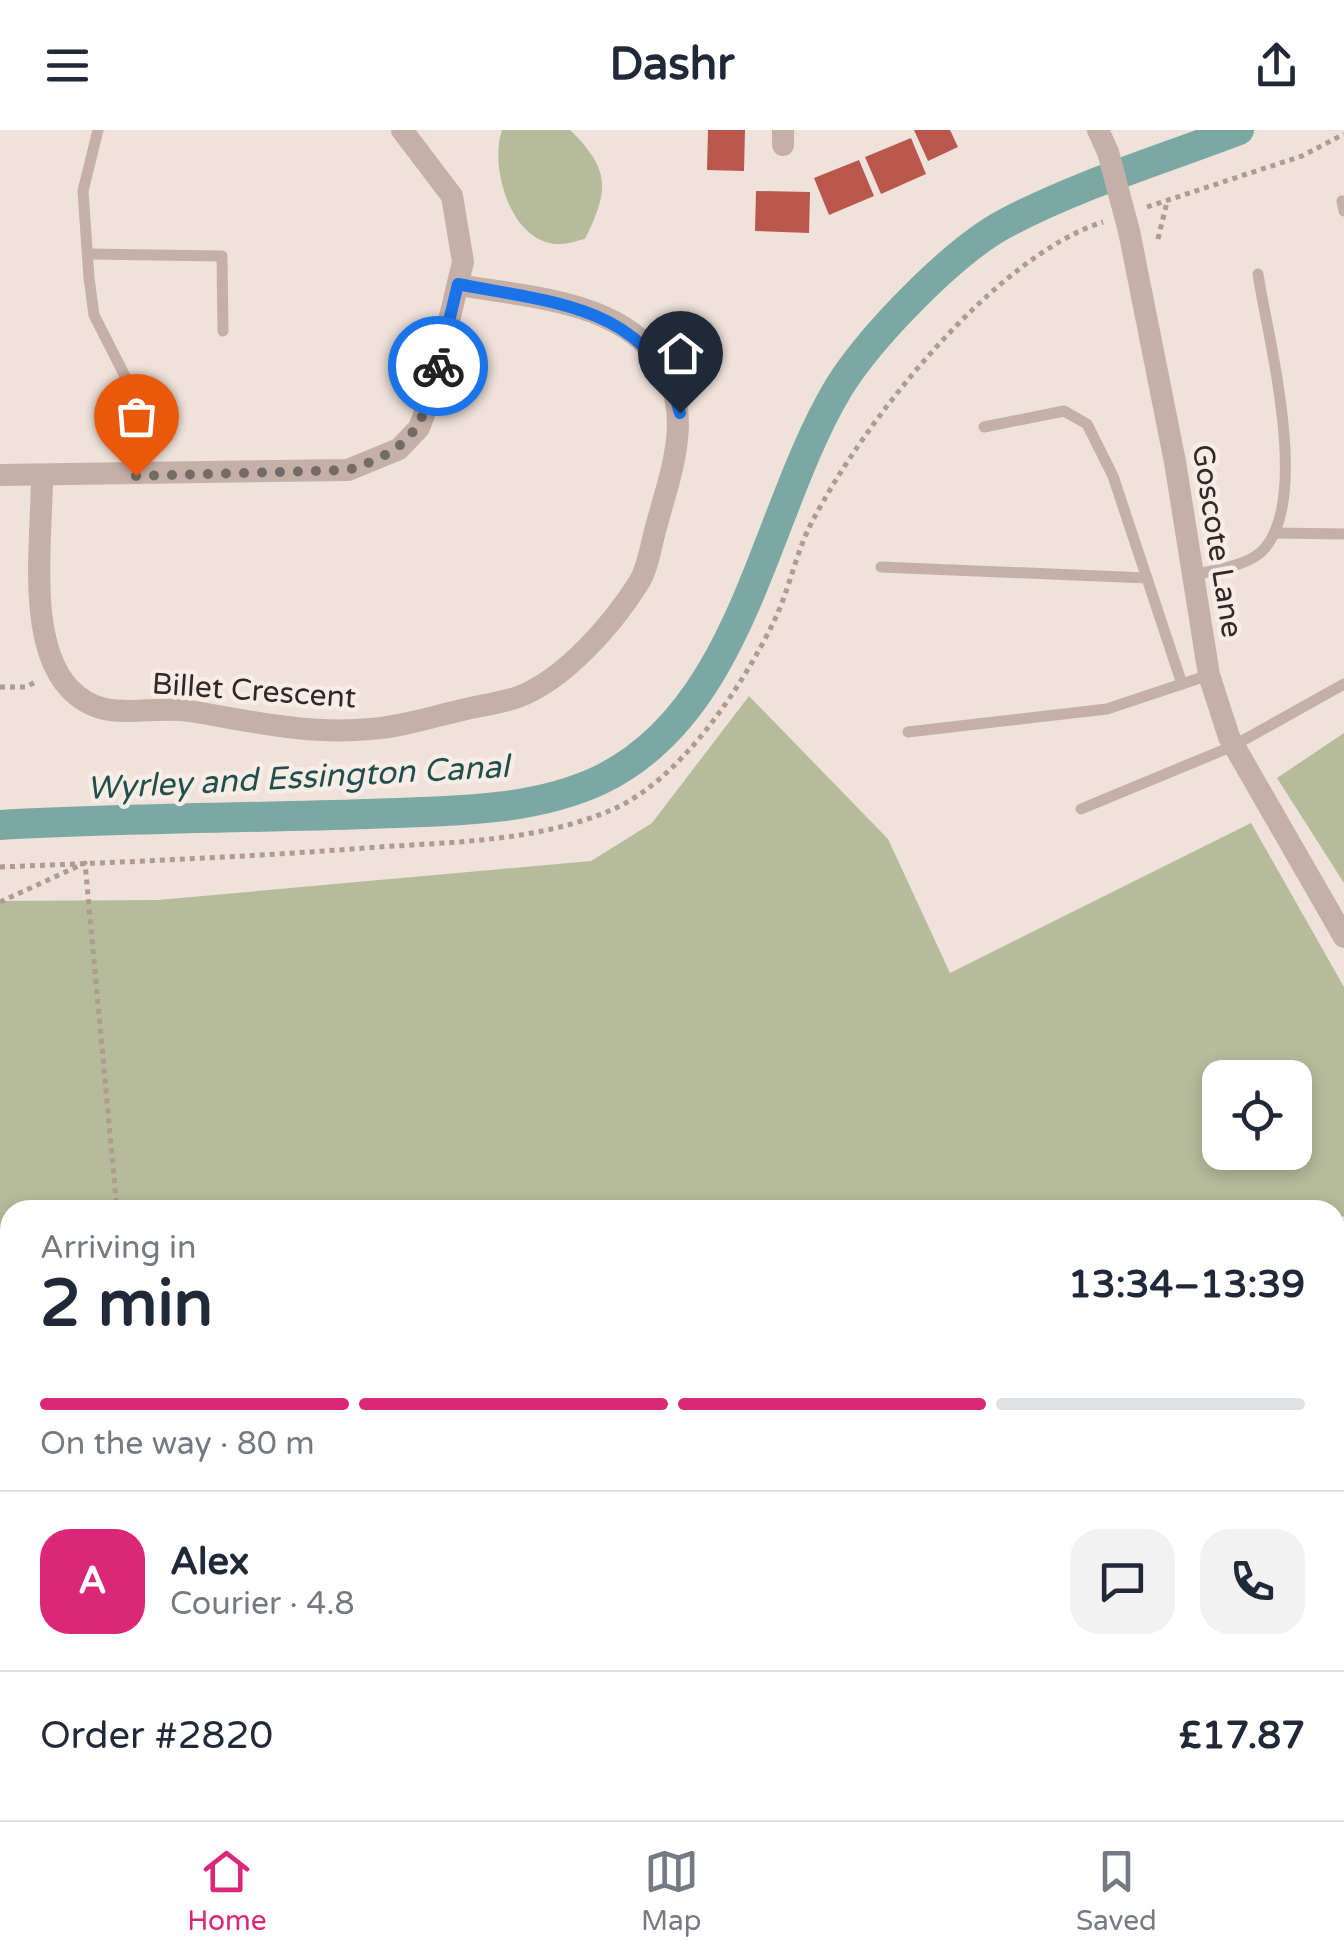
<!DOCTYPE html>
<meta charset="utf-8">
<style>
:root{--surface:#fff;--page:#f2f2f3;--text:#1f2937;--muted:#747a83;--line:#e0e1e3;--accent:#db2777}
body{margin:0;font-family:"Varela Round",sans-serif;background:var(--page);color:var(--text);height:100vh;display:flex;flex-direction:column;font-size:38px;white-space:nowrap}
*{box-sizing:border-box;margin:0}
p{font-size:32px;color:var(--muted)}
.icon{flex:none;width:55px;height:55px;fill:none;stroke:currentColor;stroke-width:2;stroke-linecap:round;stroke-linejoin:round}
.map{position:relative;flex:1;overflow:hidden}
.details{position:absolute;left:0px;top:1070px;width:1345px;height:620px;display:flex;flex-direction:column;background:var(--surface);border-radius:30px 30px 0 0;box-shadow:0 5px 15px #0003}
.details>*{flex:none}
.fabs{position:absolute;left:1202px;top:930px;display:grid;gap:20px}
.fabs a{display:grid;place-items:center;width:110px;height:110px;border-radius:20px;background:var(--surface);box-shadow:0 5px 15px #0003;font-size:50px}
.pin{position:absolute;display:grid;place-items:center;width:85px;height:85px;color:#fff;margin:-102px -42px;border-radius:50% 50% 50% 0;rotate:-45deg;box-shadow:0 0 10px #0007}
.pin .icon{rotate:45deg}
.courier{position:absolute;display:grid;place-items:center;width:100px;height:100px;margin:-50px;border:8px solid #1a73e8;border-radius:50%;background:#fff;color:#222;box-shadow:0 2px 12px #0007}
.headline em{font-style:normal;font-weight:700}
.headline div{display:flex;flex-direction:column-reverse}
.headline{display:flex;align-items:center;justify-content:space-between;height:170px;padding:0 40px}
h1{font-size:65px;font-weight:700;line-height:75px}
.bar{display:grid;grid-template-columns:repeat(4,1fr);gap:15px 10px;align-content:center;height:120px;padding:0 40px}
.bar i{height:12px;border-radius:8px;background:var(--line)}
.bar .on{background:var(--accent)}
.bar p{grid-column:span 4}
.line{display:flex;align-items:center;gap:25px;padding:0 40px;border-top:2px solid var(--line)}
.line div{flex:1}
.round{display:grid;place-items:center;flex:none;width:105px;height:105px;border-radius:30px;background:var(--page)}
header{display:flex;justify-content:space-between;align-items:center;height:130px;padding:0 40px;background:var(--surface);font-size:45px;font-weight:700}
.tabs{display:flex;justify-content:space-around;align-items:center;height:140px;border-top:2px solid var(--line);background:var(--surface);font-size:28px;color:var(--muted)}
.tabs a{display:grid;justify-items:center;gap:5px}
.tabs .on{color:var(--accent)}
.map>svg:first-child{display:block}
.green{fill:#b6bb9c;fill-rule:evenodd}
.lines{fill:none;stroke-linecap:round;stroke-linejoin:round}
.canal{stroke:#7ca8a3;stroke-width:30}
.building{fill:#b9574d}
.path{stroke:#b09a92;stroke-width:5;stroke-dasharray:5 5;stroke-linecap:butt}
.lane{stroke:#c5b0a7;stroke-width:11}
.street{stroke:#c5b0a7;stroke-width:22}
.street-bridge{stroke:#c5b0a7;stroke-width:22}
.done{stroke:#746a66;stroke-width:10;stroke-dasharray:0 18}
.route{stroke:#1a73e8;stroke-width:12}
.labels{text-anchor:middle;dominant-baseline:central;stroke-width:9;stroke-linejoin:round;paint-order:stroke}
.street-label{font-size:30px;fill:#322927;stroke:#f7ece6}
.water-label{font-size:32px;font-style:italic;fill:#214f4b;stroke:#f7ece6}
</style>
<header><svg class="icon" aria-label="menu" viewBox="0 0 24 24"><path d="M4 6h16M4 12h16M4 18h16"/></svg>Dashr<svg class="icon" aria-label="share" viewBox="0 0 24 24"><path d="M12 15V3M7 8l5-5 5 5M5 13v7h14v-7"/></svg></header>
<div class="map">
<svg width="1344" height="1690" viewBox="0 0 1344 1690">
<rect width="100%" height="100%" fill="#eee2da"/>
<g class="green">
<path d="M502,0H570C611,40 609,60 585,109C578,110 569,114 561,114C511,116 489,37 502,0Z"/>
<path d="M749,566L888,709L950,843L1251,693L1344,857V1086L1335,1090V1080H10V1680H1335V1316L1344,1312V1690H0V771L158,770L591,731L652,693ZM1220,948H1295V1022H1220Z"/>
<polygon points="1344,603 1344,753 1277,648"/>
</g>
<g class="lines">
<path class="canal" d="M0,695C123,688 246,688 368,684C444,681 530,683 600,650C744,581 763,383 839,257C871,206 953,121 1006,93C1080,54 1161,30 1239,0"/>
</g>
<g class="building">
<polygon points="708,0 745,0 744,41 707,40"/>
<polygon points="914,0 950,0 958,17 928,31"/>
<polygon points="911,8 926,44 881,64 865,27"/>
<polygon points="859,30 874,66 829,85 814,48"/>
<polygon points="756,61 810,62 809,103 755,101"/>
</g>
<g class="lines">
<g class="path">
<polyline points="1147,77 1302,26 1344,4"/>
<polyline points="1158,109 1167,72"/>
<polyline points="0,557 26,557 37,551"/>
<path d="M0,737C126,732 252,727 378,717C456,712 537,711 609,681C680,652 743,556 775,489C790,458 796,421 813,390C865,290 994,127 1103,92"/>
<polyline points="0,772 85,733 117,1080"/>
<polyline points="172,1680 173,1690"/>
</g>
<g class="lane">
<polyline points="98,0 83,61 89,148 94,185 128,252 136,345"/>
<polyline points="1342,71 1344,81"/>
<polyline points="88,124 222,126 223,201"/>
<polyline points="984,297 1064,281 1087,294 1113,346 1182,554"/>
<polyline points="1275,403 1344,404"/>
<polyline points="881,437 1147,448"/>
<path d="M1193,445C1215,440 1250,436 1265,418C1310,364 1268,209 1258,144"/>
<polyline points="908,602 1107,579 1209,545"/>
<polyline points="1081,679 1233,616 1344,554"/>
</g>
<g class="street">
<polyline points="783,0 783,15"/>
<polyline points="1098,0 1108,22"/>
<polyline points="1129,101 1175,332 1209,545 1229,607 1344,807"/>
<polyline points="0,345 348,340 399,319 419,298 431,266 463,132 452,66 402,0"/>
<path d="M42,346C42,407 26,512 69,558C104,596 146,574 190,581C249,591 309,605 370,599C402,597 435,586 466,579C483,575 502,573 518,567C564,550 612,495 638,454C648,439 651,415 656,397C672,338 697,278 654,224C612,170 521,166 459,155"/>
<polyline points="1335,1207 1344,1203"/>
</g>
<polyline class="street-bridge" points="1108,22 1129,101"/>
</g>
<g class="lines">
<path class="done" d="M136,346L348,340C411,320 423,299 438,236"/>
<path class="route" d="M438,236L458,154C552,173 652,175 680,283"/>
</g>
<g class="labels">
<g class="street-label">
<text transform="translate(1217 411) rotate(81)">Goscote Lane</text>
<text transform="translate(254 561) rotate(4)">Billet Crescent</text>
</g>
<g class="water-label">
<text transform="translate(298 648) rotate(-3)">Wyrley and Essington Canal</text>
</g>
</g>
</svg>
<div class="fabs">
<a><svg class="icon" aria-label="locate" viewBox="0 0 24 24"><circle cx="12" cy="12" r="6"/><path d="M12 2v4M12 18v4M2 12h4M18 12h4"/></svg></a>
</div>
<div class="pin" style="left:136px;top:346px;background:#ea580c"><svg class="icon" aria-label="bag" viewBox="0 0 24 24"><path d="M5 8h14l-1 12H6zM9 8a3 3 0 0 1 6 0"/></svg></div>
<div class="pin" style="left:680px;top:283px;background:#1f2937"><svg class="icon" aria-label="home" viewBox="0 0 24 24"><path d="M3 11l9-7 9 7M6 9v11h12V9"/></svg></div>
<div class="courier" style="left:438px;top:236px"><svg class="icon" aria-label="bike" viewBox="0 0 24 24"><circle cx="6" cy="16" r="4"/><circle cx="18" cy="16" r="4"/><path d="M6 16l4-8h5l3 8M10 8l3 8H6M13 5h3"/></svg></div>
<section class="details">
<div class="headline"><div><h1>2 min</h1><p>Arriving in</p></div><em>13:34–13:39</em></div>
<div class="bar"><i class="on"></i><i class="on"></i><i class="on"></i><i></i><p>On the way · 80 m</p></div>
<div class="line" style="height:180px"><b class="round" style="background:var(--accent);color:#fff">A</b><div><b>Alex</b><p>Courier · 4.8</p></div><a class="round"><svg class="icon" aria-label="chat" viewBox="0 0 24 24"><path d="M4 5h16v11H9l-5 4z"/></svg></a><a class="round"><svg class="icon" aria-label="phone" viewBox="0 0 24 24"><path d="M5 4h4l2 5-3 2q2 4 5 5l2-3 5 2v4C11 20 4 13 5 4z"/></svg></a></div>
<div class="line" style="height:130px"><div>Order #2820</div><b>£17.87</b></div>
</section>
</div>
<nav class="tabs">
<a class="on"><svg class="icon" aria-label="home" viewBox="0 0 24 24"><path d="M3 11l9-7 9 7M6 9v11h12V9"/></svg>Home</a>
<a><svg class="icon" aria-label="map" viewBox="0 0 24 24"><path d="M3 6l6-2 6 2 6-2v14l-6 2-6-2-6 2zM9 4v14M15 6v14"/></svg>Map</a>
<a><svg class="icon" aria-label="saved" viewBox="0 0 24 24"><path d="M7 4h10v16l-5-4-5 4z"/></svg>Saved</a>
</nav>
